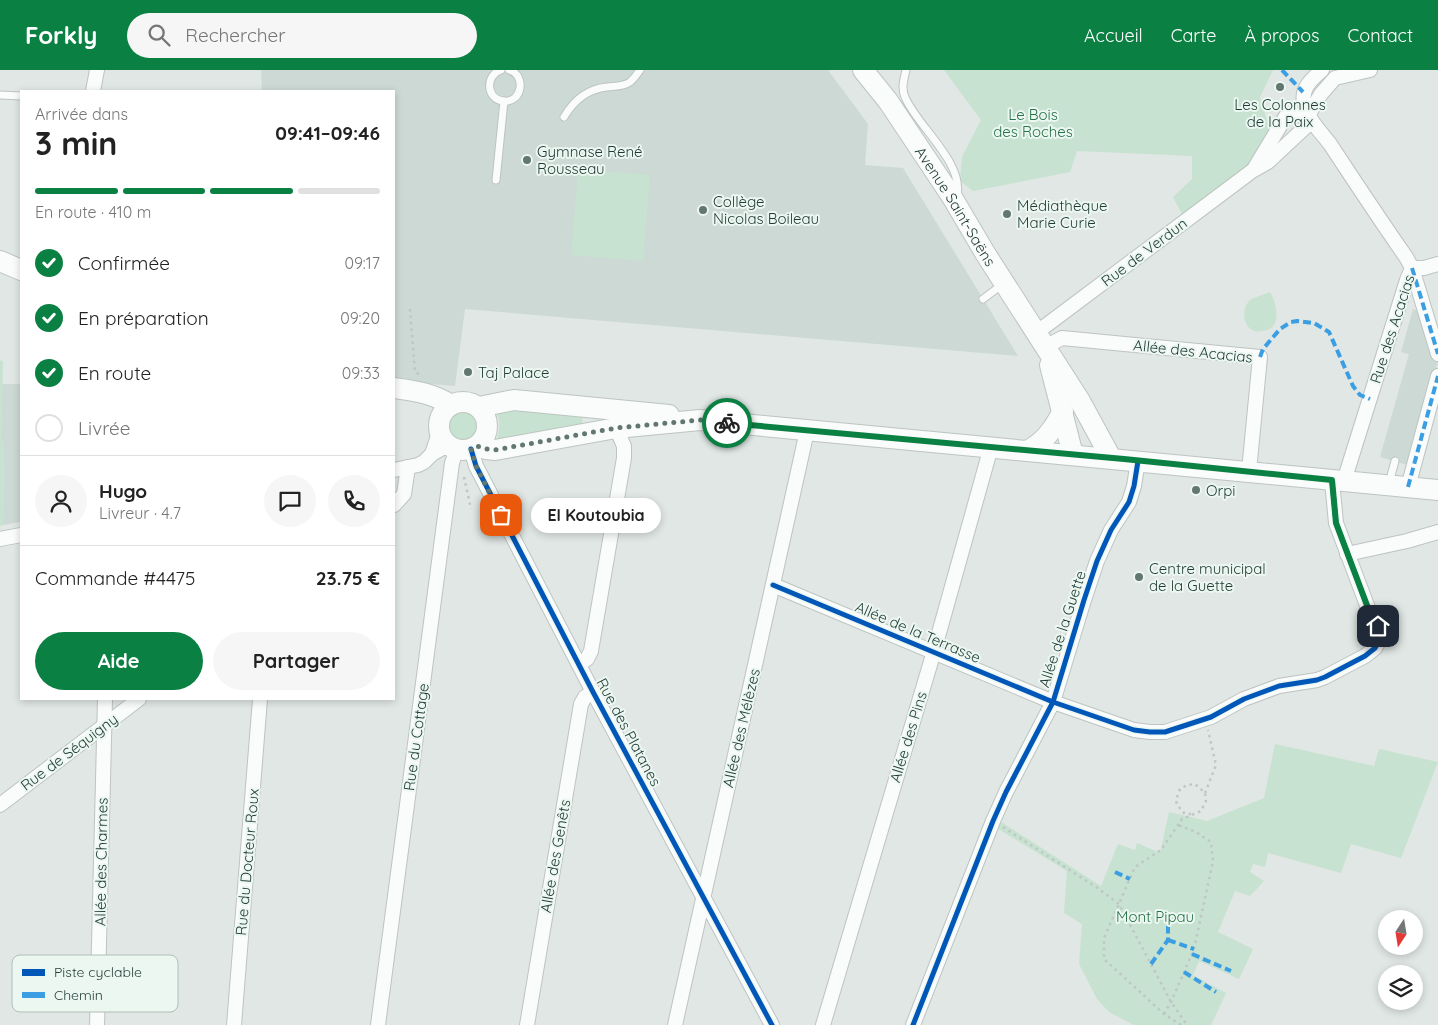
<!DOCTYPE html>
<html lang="fr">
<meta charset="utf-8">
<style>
:root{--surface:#fff;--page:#f6f6f6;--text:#222;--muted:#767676;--line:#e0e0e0;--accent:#0b8043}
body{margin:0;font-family:Quicksand,sans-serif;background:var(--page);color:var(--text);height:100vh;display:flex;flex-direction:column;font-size:19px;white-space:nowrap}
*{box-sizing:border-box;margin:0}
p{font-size:16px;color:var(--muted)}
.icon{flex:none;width:28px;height:28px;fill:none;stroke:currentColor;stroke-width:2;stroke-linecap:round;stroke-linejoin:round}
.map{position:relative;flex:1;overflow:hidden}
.sheet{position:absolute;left:20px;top:20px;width:375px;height:610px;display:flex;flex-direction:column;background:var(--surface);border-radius:0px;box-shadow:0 2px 8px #0003}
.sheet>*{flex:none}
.needle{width:32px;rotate:192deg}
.controls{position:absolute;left:1378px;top:840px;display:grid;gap:10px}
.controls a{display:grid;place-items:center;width:45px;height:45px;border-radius:50%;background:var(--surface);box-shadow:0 2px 8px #0003;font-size:25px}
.pin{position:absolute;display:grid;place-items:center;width:42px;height:42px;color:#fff;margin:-21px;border-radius:10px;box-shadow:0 2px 8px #0006}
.courier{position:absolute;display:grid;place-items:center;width:50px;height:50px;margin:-25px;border:4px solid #0b8043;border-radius:50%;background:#fff;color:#222;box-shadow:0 1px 6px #0007}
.bubble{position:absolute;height:35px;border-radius:18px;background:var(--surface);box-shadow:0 2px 8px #0003;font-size:16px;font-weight:700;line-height:35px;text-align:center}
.summary em{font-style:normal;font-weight:700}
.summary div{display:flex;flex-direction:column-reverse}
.summary{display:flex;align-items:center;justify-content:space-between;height:85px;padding:0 15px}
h1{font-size:32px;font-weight:700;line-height:38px}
.bar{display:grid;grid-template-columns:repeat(4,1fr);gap:8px 5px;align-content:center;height:60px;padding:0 15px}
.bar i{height:6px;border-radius:4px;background:var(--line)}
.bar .active{background:var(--accent)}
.bar p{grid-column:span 4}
.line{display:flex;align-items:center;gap:12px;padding:0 15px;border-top:1px solid var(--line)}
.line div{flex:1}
.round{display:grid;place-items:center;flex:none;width:52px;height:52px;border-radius:26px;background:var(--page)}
ol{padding:0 15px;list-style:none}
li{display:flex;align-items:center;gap:15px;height:55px}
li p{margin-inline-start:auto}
li .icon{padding:5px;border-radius:50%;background:var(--accent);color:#fff;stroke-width:4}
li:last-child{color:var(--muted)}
li i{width:28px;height:28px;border:2px solid var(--line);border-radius:50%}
.cta{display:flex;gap:10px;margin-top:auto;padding:10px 15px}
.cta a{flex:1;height:58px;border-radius:30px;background:var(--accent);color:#fff;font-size:20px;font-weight:700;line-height:58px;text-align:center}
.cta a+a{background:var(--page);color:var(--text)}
header{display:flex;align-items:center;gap:30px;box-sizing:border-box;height:70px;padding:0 25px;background:var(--accent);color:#fff}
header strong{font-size:24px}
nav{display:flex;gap:28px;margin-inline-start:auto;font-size:18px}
.search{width:350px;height:45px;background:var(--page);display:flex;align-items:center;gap:12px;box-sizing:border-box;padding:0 18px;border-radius:28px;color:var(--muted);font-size:19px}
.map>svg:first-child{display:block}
.built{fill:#cdd9d4}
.green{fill:#c7e2d0}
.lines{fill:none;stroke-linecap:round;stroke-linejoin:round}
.lane-casing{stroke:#bdc4c1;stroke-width:9}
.street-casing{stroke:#bdc4c1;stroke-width:16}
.secondary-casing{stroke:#bcc5c1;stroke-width:22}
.path{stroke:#bec7c5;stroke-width:2.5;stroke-dasharray:2.5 4;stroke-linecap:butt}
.lane{stroke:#fafbfb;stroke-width:7}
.street{stroke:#fafbfb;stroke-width:14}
.secondary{stroke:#fafbfb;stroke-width:20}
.quiet{stroke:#3c9ee2;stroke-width:4;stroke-dasharray:8 4;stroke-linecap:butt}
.cycleway-casing{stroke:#edf7f2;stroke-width:8}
.cycleway{stroke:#0057b8;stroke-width:5}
.done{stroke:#627771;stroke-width:5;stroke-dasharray:0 9}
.route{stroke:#0b8043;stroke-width:6}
.poi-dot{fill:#627771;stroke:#edf7f2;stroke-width:2}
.labels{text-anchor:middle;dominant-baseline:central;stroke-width:4;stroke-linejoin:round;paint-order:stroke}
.poi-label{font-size:15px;fill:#1e3a33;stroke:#edf7f2;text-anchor:start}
.park-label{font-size:15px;fill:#257346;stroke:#edf7f2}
.street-label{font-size:15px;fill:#1e3a33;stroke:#edf7f2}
.key{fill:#edf7f2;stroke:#afbeb9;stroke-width:1}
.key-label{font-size:14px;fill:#1e3a33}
</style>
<header>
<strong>Forkly</strong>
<div class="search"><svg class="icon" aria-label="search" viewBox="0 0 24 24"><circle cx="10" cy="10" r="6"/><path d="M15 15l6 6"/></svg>Rechercher</div>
<nav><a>Accueil</a><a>Carte</a><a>À propos</a><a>Contact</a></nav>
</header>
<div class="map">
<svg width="1438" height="955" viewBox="0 0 1438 955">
<rect width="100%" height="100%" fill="#e0e7e4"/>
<g class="built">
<polygon points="261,0 828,0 868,54 865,95 903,98 1018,286 465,239 455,316 394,311 394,21 252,21 262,20"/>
<polygon points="1413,239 1424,243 1438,292 1421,350 1411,396 1380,387 1409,284 1401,282"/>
<polygon points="2,314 21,314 21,452 3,455 4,373 1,369"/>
</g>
<g class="green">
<polygon points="944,0 1273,0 1260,27 1269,57 1263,82 1252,95 1182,144 1173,127 1192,109 1192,86 1077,81 1070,102 973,121 960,111 962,87 981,50"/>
<polygon points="578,99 650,105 643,191 571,185"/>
<path d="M1270,222C1276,232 1282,255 1267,260C1263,261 1259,262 1255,261C1243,258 1241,240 1249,231C1253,227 1264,225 1270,222Z"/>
<polygon points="0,290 3,292 1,369 4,373 3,455 0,456"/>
<path d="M517,337L583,345L582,354L497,371C499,361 501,353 497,343Z"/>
<circle cx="463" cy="356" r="16"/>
<polygon points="1275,674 1374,696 1379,679 1438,692 1401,788 1351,774 1341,803 1268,783 1265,797 1253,794 1250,802 1264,811 1250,826 1235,821 1218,862 1253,879 1239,909 1199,891 1193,905 1226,923 1211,955 1134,955 1109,942 1097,929 1079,894 1082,854 1064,843 1067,801 992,755 995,748 1101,816 1118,774 1135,780 1137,773 1160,783 1169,742 1207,751 1264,728"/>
</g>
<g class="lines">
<g class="lane-casing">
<g id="lane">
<path d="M501,0C485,5 486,29 503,31C522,34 527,5 509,0"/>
<path d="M906,0C904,9 901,18 905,27C916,55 964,92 957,125"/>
<polyline points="0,25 21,26"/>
<path d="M564,47C574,30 587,19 607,17C615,16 623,17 630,12C634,9 637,4 640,0"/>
<polyline points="496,110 504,31"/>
<polyline points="983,229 1003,214"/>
<polyline points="1389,413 1395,391"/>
</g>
</g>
<g class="street-casing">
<g id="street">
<path d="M1322,0C1312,9 1301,18 1304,32C1306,48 1321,62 1330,74C1355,112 1380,150 1406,187L1412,198L1407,210L1344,411"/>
<polyline points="93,21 97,0"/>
<polyline points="1309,44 1321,24 1335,8 1370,0"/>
<polyline points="1254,99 1286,46 1309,44"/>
<polyline points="1438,194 1424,198 1412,198 1438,284"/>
<polyline points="1036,263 1252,101 1268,92 1312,51"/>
<polyline points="1045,277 1062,268 1260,287 1249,401"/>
<polyline points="471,379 476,396 593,622 772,955"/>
<polyline points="432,384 440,360"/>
<polyline points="394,400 418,395 424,392 432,384 448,375"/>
<polyline points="1408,417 1438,306"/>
<polyline points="394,435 404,424 408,397"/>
<polyline points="0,469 21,465"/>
<polyline points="1347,484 1407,471 1438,462"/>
<polyline points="773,515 1053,632 1134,660 1150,662 1165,662 1211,647 1244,629 1279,616 1317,610 1325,607 1365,586 1375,578 1379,571 1380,563 1368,538 1336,453 1332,411"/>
<polyline points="579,594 587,589 591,581 624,388 624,376 616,358"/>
<polyline points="0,735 139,629"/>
<polyline points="97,955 105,629"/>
<polyline points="234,955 260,629"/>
<polyline points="378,955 452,393 457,379"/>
<polyline points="527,955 581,634 585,627 593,622"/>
<polyline points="675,955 807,361"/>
<polyline points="823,955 932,588 991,377"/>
<polyline points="913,955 993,751 1006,722 1053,632 1084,530 1097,491 1111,460 1129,432 1134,416 1138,391"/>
</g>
</g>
<g class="secondary-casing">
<g id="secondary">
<path id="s1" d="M863,0L888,31L952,127L985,183L1080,331L1111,388"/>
<polyline points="0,191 21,200"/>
<polyline points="1050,295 1073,385"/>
<path d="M394,318C415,321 432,323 451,335"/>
<circle cx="463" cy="356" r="24"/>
<polyline points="479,337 514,330 669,345"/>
<polyline points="477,376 486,379 495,380 616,358 700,350 1438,420"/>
<path d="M1027,381C1045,372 1054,358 1063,341"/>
</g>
</g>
<g class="path">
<polyline points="410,239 415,302 421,305"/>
<polyline points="464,407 471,439"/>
<polyline points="1205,723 1216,695 1208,660"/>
<polyline points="1003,757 1099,819 1119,834 1171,932 1187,955"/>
<polyline points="1164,944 1171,932 1194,879 1213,791 1211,772 1196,762 1178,755"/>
<polyline points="1181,955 1164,944 1104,889 1104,868 1135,797 1161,780 1182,749 1201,741 1206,731 1205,723 1195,714 1187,715 1180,719 1176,730 1177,735 1185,744 1194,744"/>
</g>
<use href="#lane" class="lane"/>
<use href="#street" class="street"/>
<use href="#secondary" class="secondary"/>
<g class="quiet">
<polyline points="1282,0 1303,22"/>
<polyline points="1412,198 1438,284"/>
<polyline points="1260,287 1263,279 1280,259 1291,252 1297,251 1314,253 1329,262 1353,316 1360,325 1370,329"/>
<polyline points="1408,417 1438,306"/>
<polyline points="1115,802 1130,809"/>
<polyline points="1168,870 1194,879"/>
<polyline points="1192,884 1231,901"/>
<polyline points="1151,894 1168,870 1168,856"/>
<polyline points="1184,902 1216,922"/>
</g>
<g class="cycleway-casing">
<g id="cycleway">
<polyline points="471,379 476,396 593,622 772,955"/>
<polyline points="773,515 1053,632 1134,660 1150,662 1165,662 1211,647 1244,629 1279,616 1317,610 1325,607 1365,586 1375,578 1379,571 1380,563 1368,538 1336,453 1332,411"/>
<polyline points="913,955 993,751 1006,722 1053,632 1084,530 1097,491 1111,460 1129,432 1134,416 1138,391"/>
</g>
</g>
<use href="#cycleway" class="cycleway"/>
</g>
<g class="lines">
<polyline class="done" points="501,445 476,396 471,379 477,376 486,379 495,380 616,358 700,350 727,353"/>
<polyline class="route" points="727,353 1124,389 1332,410 1336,453 1368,538 1378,556"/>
</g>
<g class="poi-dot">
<circle cx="1280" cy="17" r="5"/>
<circle cx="527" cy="90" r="5"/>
<circle cx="703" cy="140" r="5"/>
<circle cx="1007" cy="144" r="5"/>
<circle cx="468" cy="302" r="5"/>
<circle cx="1196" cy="420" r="5"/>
<circle cx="1139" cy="507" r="5"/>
</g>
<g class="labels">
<g class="poi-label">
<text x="1280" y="34" text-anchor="middle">Les Colonnes<tspan x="1280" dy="17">de la Paix</tspan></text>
<text x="537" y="81">Gymnase René<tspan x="537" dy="17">Rousseau</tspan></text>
<text x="713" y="131">Collège<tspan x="713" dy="17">Nicolas Boileau</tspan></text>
<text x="1017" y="135">Médiathèque<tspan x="1017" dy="17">Marie Curie</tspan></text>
<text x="478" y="302">Taj Palace</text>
<text x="1206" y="420">Orpi</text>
<text x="1149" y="498">Centre municipal<tspan x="1149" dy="17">de la Guette</tspan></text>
</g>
<g class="park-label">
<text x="1033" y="44">Le Bois<tspan x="1033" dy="17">des Roches</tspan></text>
<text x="1155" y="846">Mont Pipau</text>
</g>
<g class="street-label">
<text stroke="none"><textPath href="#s1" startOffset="165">Avenue Saint-Saëns</textPath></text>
<text transform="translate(1144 182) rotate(-37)">Rue de Verdun</text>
<text transform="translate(1392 259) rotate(-72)">Rue des Acacias</text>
<text transform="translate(1193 281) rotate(6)">Allée des Acacias</text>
<text transform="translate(1062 559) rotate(-72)">Allée de la Guette</text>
<text transform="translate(918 562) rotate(23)">Allée de la Terrasse</text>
<text transform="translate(741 658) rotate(-77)">Allée des Mélèzes</text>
<text transform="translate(629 662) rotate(62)">Rue des Platanes</text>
<text transform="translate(416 667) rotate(-82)">Rue du Cottage</text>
<text transform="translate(908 667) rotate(-73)">Allée des Pins</text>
<text transform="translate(69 682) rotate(-37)">Rue de Séquigny</text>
<text transform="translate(555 786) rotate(-80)">Allée des Genêts</text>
<text transform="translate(101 792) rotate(-89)">Allée des Charmes</text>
<text transform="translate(247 792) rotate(-85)">Rue du Docteur Roux</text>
</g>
</g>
<rect x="12" y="885" width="166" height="57" rx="8" class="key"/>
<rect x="22" y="899" width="23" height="7" fill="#0057b8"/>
<rect x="22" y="922" width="23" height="6" fill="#3c9ee2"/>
<g class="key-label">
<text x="54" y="907">Piste cyclable</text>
<text x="54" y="930">Chemin</text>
</g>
</svg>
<div class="controls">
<a><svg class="needle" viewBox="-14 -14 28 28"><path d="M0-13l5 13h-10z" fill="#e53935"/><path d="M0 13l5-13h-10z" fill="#767676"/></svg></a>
<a><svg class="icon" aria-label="layers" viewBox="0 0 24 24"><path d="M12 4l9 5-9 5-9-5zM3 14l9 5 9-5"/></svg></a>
</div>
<div class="pin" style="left:501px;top:445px;background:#ea580c"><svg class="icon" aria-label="bag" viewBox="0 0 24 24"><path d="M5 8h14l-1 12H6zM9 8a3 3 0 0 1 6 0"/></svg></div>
<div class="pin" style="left:1378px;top:556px;background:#1f2937"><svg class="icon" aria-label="home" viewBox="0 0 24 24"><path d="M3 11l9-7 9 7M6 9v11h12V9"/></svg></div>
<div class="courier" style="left:727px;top:353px"><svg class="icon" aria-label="bike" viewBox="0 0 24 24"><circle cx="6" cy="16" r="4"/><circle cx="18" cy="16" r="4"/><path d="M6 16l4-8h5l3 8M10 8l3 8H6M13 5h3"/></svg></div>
<div class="bubble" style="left:531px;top:428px;width:130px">El Koutoubia</div>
<section class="sheet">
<div class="summary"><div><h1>3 min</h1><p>Arrivée dans</p></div><em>09:41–09:46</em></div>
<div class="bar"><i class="active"></i><i class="active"></i><i class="active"></i><i></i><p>En route · 410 m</p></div>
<ol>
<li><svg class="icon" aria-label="check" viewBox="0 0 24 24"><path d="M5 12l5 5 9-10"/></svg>Confirmée<p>09:17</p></li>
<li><svg class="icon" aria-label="check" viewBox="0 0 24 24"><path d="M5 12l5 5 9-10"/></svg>En préparation<p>09:20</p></li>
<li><svg class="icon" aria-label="check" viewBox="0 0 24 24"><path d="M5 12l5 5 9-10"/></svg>En route<p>09:33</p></li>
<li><i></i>Livrée</li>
</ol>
<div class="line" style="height:90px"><a class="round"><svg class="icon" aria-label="person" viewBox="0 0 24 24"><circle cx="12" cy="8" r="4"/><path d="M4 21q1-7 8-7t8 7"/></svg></a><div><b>Hugo</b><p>Livreur · 4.7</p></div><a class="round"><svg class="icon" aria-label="chat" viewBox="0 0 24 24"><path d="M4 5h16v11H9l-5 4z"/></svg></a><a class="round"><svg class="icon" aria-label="phone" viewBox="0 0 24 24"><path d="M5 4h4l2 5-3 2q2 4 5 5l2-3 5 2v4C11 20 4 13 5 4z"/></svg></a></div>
<div class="line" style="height:65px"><div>Commande #4475</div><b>23.75 €</b></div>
<div class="cta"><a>Aide</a><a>Partager</a></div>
</section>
</div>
